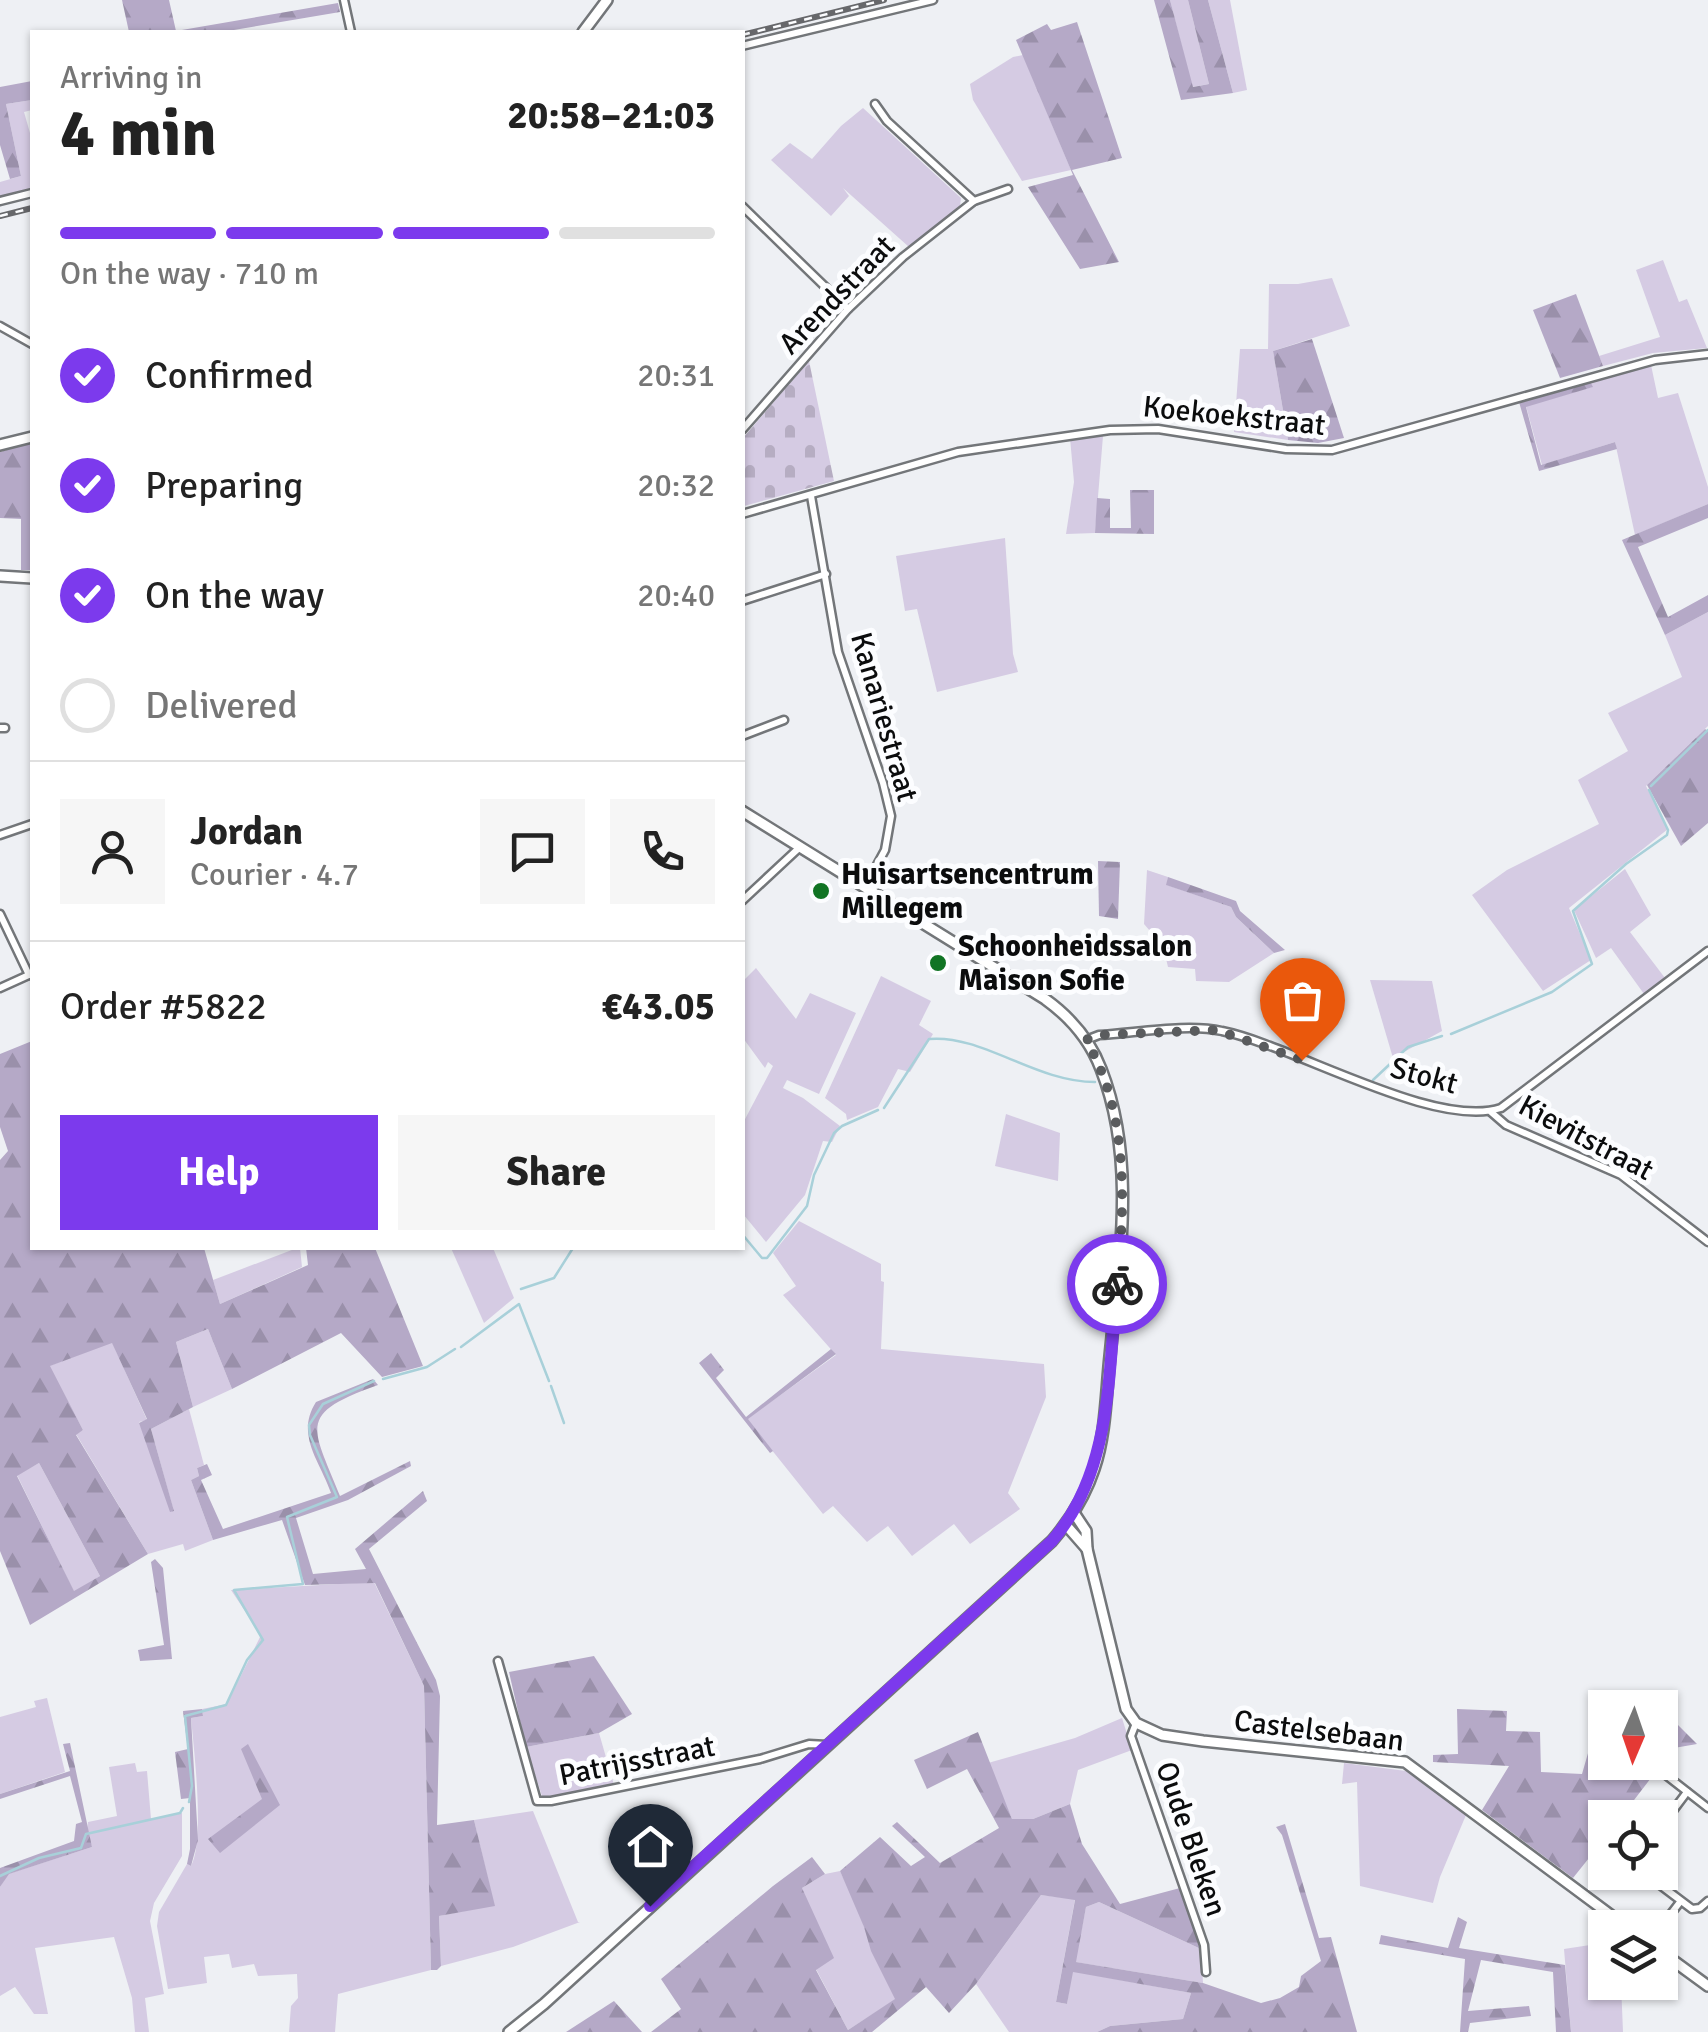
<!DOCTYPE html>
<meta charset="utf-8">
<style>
:root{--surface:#fff;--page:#f6f6f6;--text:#222;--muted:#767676;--line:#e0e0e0;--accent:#7c3aed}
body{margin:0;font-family:Signika,sans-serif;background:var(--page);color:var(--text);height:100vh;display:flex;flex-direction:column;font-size:38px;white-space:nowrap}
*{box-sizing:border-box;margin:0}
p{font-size:32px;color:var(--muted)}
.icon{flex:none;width:55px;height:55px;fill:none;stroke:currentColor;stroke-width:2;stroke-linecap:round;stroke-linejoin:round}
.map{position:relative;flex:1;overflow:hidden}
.details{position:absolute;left:30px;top:30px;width:715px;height:1220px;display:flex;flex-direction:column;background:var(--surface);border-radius:0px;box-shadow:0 2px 8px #0004}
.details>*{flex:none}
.needle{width:65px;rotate:182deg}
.tools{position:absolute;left:1588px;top:1690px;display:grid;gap:20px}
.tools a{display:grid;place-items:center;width:90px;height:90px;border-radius:0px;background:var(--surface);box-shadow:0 2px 8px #0004;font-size:50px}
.pin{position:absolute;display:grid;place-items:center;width:85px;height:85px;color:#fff;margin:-102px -42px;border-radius:50% 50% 50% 0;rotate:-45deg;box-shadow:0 0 10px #0007}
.pin .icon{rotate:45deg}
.courier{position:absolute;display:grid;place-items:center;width:100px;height:100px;margin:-50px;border:8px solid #7c3aed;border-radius:50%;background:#fff;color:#222;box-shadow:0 2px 12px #0007}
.overview em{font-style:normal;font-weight:700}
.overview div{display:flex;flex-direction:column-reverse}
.overview{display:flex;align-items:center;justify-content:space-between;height:170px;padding:0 30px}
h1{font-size:65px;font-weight:700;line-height:75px}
.bar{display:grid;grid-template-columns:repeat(4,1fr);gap:15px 10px;align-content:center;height:120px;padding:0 30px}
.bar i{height:12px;border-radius:8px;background:var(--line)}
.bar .on{background:var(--accent)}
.bar p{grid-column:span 4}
.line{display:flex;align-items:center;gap:25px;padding:0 30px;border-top:2px solid var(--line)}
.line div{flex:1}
.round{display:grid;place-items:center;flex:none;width:105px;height:105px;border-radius:0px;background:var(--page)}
ol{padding:0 30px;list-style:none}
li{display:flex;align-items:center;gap:30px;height:110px}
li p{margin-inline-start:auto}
li .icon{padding:10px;border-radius:50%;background:var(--accent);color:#fff;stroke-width:4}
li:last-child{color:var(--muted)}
li i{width:55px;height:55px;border:5px solid var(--line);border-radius:50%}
.primary-button{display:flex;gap:20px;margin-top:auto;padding:20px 30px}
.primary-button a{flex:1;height:115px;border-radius:0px;background:var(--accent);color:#fff;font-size:40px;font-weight:700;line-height:115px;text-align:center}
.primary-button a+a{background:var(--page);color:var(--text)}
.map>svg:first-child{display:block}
.green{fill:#d5cbe3}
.forest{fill:url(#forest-firs);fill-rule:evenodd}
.cemetery{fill:url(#cemetery-stones)}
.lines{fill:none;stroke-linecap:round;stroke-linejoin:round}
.stream{stroke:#a8d0d9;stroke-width:2.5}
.minor-casing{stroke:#737679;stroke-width:11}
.tertiary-casing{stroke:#737679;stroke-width:14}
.minor{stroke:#fff;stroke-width:6}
.tertiary{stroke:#fff;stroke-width:9}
.rail-casing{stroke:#67686b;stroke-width:6}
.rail{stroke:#fcfdff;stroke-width:2.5;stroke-dasharray:8;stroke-linecap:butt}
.done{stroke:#5a5c5e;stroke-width:10;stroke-dasharray:0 18}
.route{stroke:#7c3aed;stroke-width:12}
.poi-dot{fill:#117424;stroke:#fcfdff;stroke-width:4}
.labels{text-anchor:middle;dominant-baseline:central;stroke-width:10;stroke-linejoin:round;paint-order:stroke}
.street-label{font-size:30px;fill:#0b0c0d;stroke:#fcfdff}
.poi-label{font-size:30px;font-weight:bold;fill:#0b0c0d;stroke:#fcfdff;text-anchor:start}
</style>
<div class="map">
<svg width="1708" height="2032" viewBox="0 0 1708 2032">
<defs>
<pattern id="forest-firs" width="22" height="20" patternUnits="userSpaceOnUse" patternTransform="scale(2.5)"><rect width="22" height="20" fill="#b5a9c7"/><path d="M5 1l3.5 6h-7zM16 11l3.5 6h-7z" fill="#9a90aa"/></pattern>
<pattern id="cemetery-stones" width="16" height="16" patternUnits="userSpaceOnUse" patternTransform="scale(2.5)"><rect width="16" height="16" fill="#d5cbe3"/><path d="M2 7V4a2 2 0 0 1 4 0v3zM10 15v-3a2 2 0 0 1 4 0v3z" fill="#b6adc2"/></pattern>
</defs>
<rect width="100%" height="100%" fill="#eef0f4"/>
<g class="green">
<polygon points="1170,0 1188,0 1209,84 1192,87"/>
<polygon points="1208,0 1230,0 1247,90 1233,93"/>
<polygon points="1023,55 1071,170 1022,181 973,100 970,84 1013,57"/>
<polygon points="32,100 32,110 24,112 32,140 32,188 0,197 0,182 21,176 6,104"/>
<polygon points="863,108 961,198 960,206 909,247 843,188 849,196 831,216 771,160 790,143 812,159 841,126"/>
<polygon points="1663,260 1679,302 1687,299 1707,348 1653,353 1603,366 1599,356 1660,337 1636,270"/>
<polygon points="1332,278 1350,326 1273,351 1288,440 1234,432 1240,349 1268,349 1269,284 1298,284"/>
<polygon points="1651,365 1658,398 1678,393 1708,487 1708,504 1635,535 1615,442 1542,465 1526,406 1592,387 1590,381"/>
<polygon points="1103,436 1095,533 1066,534 1074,482 1070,438"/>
<polygon points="1005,538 1013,654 1018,672 937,692 917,609 905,611 896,556"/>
<polygon points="1708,612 1708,726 1646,786 1668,829 1569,908 1591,960 1543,991 1472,895 1507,870 1599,824 1578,780 1628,751 1608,713 1682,677 1665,635"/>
<polygon points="1625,869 1651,915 1630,932 1665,978 1644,994 1611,948 1596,958 1574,910"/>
<polygon points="1147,870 1168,877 1167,885 1231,907 1236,917 1274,953 1229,982 1196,981 1195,969 1168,967 1163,946 1144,924"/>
<polygon points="756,968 796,1019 810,993 856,1013 819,1094 787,1080 783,1088 803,1098 840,1126 832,1142 823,1141 805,1195 766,1242 743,1214 743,1123 773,1066 768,1062 765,1068 743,1038 743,981"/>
<polygon points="881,976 931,1001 919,1025 933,1034 910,1072 898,1069 878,1107 847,1120 846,1114 825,1098"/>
<polygon points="1370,980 1432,981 1442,1031 1393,1058"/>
<polygon points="1006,1114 1060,1133 1058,1181 995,1166"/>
<polygon points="799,1221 881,1264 881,1281 884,1282 881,1349 1044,1364 1046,1397 1008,1493 1020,1509 970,1544 954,1524 912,1556 888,1526 867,1542 833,1506 823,1514 747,1419 836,1355 783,1295 796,1286 773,1253"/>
<polygon points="297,1248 300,1248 302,1267 220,1304 213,1280"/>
<polygon points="451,1248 493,1248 514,1298 484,1323"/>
<polygon points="208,1329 232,1389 193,1407 176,1342"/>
<polygon points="112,1342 147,1420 139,1422 174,1512 151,1429 189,1409 204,1465 197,1468 199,1476 191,1480 213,1540 185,1551 183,1544 148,1554 76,1434 83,1430 49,1366"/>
<polygon points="39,1463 100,1576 74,1592 17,1475"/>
<path d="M374,1582L424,1686L431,1970L338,1994L335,2032H289L291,2006L298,1998L297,1974L258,1976L254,1964L232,1968L229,1954L204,1957L207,1983L168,1989L157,1926L159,1912L187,1864L191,1866C205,1841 194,1750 191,1718L203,1716L202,1709L227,1704L261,1635L231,1590Z"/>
<polygon points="47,1698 65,1772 0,1794 0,1717 36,1707 34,1701"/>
<polygon points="1122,1718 1132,1750 1078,1770 1070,1804 1033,1819 1012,1819 988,1763 1075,1738"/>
<polygon points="599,1733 614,1785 550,1797 542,1796 526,1747"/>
<polygon points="135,1763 137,1772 147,1771 151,1819 182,1813 182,1856 154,1903 150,1921 164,1994 145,1998 149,2032 135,2032 132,1998 114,1937 35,1948 48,2014 34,2014 15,1987 0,1996 0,1887 8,1874 92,1847 87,1832 88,1822 117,1816 109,1767"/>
<polygon points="1344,1763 1406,1771 1466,1815 1440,1877 1433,1903 1360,1886 1357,1782 1342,1784"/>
<polygon points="533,1811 578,1922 580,1922 513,1947 441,1966 439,1916 494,1905 474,1820"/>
<path d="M840,1871C861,1913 874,1957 896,1999L848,2030L816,1969L802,1888L825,1874Z"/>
<polygon points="1041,1895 1075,1899 1056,2002 1067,2004 1072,1971 1191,1993 1183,2019 1110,2026 1097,2032 1009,2032 976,1984"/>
<polygon points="1099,1902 1201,1949 1203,1983 1075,1962 1086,1907"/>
<polygon points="1590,1945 1605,1946 1605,1982 1621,1983 1623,2032 1571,2032 1564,1949"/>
</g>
<g class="forest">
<polygon points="122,0 169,0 176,31 338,3 340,12 222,32 129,32"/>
<polygon points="1154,0 1170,0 1193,87 1209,84 1188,0 1208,0 1233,93 1181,100"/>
<polygon points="1077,22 1122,158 1072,170 1119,262 1080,269 1028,187 1073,175 1016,40 1047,24 1051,30"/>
<polygon points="32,81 32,100 6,104 21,176 10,179 0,145 0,87"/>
<polygon points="1576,294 1603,366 1560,378 1533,310"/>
<polygon points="1312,339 1344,438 1318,443 1288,440 1273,351"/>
<polygon points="1590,381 1593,387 1526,407 1541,465 1615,442 1617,449 1539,471 1519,402"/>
<polygon points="32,442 32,570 21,570 21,519 0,518 0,452"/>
<polygon points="1130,490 1154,490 1154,534 1095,533 1097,498 1110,499 1110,528 1131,528"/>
<polygon points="1708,504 1708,518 1638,547 1668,617 1708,595 1708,612 1665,635 1622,540"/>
<polygon points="1705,729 1708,731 1708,823 1681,846 1647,785"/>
<polygon points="1098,861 1120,862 1118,919 1099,916"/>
<polygon points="1168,877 1236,901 1240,911 1285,950 1274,953 1236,917 1231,907 1166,885"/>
<path d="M32,1041V1248H204L220,1304L308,1265L306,1248H375L423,1366L382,1377L341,1333L232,1389L208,1329L176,1342L193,1407L151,1429L174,1511L170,1512L139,1423L147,1419L112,1343L50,1366L83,1430L76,1435L148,1554L30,1625L0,1551V1160L8,1151L0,1127V1054ZM39,1463L100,1576L74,1591L17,1476Z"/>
<polygon points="831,1349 836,1354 748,1419 773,1451 770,1453 699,1363 711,1353 724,1370 716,1378 746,1417"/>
<path d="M373,1379L378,1385C296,1414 312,1426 340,1496L410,1461L411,1466L348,1500L296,1518L313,1574L366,1569L355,1549L423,1491L427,1501L369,1549L436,1680L440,1696L437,1825L474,1820L495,1906L439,1916L441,1966L437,1970H431L424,1686L375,1583L305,1585L282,1520L213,1540L191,1480L199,1476L197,1468L207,1464L212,1475L201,1480L223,1529L331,1493C320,1461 295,1435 316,1402Z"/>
<polygon points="155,1559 163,1568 172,1659 140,1661 138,1650 164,1645 151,1562"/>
<polygon points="594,1656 632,1714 599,1733 526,1747 509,1672"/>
<polygon points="202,1709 203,1716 191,1718 198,1840 191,1866 187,1864 190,1849 190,1798 181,1799 175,1752 188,1749 183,1711"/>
<polygon points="1457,1709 1507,1711 1506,1731 1540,1732 1541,1772 1582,1774 1599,1715 1605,1716 1605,1762 1660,1762 1660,1718 1672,1719 1697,1744 1674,1748 1621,1817 1605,1818 1605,1838 1573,1878 1482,1810 1509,1766 1433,1762 1433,1755 1458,1754"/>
<polygon points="978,1732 1012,1819 1033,1819 1070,1804 1082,1844 1120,1904 1180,1888 1201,1949 1099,1902 1086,1907 1076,1962 1203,1983 1261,2003 1280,1998 1299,1987 1301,1976 1321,1961 1282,1835 1276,1827 1285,1824 1319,1938 1331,1937 1357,2032 1097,2032 1110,2026 1183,2019 1191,1993 1073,1972 1067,2004 1056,2002 1075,1900 1041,1895 976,1984 949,2013 926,1987 872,2032 651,2032 681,2009 661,1979 773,1886 812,1857 825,1874 802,1888 834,1958 816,1970 848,2030 895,1999 871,1951 864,1927 840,1871 880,1837 911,1866 925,1857 892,1826 897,1822 940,1863 999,1828 967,1769 927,1789 914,1760"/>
<polygon points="70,1743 92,1847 9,1874 0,1887 0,1868 74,1841 76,1824 82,1822 70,1776 0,1799 0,1794 70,1771 63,1744"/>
<polygon points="248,1744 280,1805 220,1853 208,1839 262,1799 241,1749"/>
<polygon points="1458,1917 1467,1922 1459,1948 1565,1965 1571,2032 1556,2032 1553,1972 1481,1960 1468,2011 1529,2006 1531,2016 1470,2023 1468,2032 1460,2032 1465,1959 1379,1944 1381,1935 1448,1948"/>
<polygon points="614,2001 642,2032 566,2032"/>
</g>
<polygon class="cemetery" points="809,361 834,481 744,506 743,438"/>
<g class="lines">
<g class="stream">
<polyline points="1651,786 1708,730"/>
<polyline points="1451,1034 1552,992 1592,964 1573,911 1626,864 1667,835 1668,830 1649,790"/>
<polyline points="1373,1080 1408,1047 1442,1036"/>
<path d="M884,1108L929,1039C982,1034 1035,1082 1095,1082"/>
<polyline points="742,1234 762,1258 767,1258 807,1206 814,1175 834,1133 842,1126 878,1110"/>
<polyline points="521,1289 554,1278 573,1248"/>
<polyline points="461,1347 519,1304 549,1381"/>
<polyline points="383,1379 427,1367 455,1349"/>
<polyline points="551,1386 564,1423"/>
<polyline points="189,1802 192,1786 185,1716 226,1705 247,1660 263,1640 234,1590 303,1584 287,1517 337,1497 310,1435 309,1425 323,1404 374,1381"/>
<polyline points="0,1876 39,1858 81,1848 86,1834 180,1813 183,1808"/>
</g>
<g class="minor-casing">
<g id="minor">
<polyline points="344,0 351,32"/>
<polyline points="742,46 933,0"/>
<polyline points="875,104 887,121 974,201"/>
<polyline points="0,201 32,193"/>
<polyline points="742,206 848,309"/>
<polyline points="0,326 32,344"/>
<polyline points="742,430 848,309 903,257 974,201 1008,189"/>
<polyline points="811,496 838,652 883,783 891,816 885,850 865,887"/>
<polyline points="742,514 958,452 1110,430 1158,429 1286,449 1332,450 1655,360 1708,354"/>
<polyline points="742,601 826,574"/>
<polyline points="0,728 5,728"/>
<polyline points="742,736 784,720"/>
<polyline points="0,835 32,824"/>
<polyline points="742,901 800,847"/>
<polyline points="0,914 29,975"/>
<polyline points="0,988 31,974"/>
<path d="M1086,1040L1099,1035C1136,1033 1187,1023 1222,1031C1292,1045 1435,1130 1501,1108L1708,951"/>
<polyline points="1491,1112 1506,1125 1621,1175 1708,1242"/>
<polyline points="498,1661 537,1801 551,1801 760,1759 809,1744 827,1745"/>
<polyline points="1136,1723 1131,1736 1204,1945 1206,1972"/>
<polyline points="1667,1776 1708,1808"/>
<polyline points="1660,1828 1687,1792"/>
<polyline points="1643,1872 1692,1909 1700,1908 1708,1901"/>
<polyline points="1660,1928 1680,1902"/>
</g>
</g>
<g class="tertiary-casing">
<g id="tertiary">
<polyline points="583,32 607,0"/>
<polyline points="0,445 32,437"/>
<polyline points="0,576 32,578"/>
<polyline points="1074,1513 1086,1531 1087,1549 1126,1709 1136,1723 1162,1735 1203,1741 1405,1762 1628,1928"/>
<polyline points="1066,1525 1087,1549"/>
<polyline points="1660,1951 1708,1986"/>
<path d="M509,2032L544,2004L1052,1541C1070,1520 1085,1496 1094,1469C1106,1434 1106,1393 1110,1356C1119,1262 1137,1161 1101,1069C1090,1040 1070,1017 1045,999L742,811"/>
</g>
</g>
<use href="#minor" class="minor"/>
<use href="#tertiary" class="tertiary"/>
<g class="rail-casing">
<g id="rail">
<polyline points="742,35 884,0"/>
<polyline points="0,216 32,208"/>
</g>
</g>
<use href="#rail" class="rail"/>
</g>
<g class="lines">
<path class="done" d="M1117,1284C1125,1203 1129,1113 1086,1040L1099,1035L1216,1030L1302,1060"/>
<path class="route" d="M650,1906L1052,1541C1113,1470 1108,1372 1117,1284"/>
</g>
<g class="poi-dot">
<circle cx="821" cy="891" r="10"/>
<circle cx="938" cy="963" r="10"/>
</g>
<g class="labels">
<g class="street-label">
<text transform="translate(837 295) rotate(-46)">Arendstraat</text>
<text transform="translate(1234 416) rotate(6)">Koekoekstraat</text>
<text transform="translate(884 717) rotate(74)">Kanariestraat</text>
<text transform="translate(1424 1076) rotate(15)">Stokt</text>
<text transform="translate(1586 1138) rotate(28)">Kievitstraat</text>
<text transform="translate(1319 1731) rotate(7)">Castelsebaan</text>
<text transform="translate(637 1761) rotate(-11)">Patrijsstraat</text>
<text transform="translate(1191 1839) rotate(71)">Oude Bleken</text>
</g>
<g class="poi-label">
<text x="841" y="874">Huisartsencentrum<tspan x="841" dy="34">Millegem</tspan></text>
<text x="958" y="946">Schoonheidssalon<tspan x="958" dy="34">Maison Sofie</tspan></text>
</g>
</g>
</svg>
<div class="tools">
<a><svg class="needle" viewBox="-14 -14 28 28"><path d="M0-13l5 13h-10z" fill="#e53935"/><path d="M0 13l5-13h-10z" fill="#767676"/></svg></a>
<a><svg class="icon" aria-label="locate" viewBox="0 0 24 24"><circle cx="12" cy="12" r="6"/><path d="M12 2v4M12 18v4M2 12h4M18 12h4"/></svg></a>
<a><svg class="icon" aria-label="layers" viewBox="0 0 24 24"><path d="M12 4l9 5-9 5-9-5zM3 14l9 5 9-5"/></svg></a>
</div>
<div class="pin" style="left:1302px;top:1060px;background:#ea580c"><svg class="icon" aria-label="bag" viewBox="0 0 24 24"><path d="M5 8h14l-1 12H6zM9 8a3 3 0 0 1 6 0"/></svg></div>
<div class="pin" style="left:650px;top:1906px;background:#1f2937"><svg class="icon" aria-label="home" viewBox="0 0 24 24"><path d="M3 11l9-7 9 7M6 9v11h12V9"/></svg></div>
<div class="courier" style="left:1117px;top:1284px"><svg class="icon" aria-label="bike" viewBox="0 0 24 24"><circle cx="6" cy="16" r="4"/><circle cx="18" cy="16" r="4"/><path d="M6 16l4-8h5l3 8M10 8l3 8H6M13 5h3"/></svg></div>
<section class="details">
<div class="overview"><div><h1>4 min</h1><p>Arriving in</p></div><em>20:58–21:03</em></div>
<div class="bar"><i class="on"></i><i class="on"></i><i class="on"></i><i></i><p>On the way · 710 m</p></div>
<ol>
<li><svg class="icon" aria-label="check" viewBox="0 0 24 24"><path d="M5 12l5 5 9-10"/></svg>Confirmed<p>20:31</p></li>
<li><svg class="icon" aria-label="check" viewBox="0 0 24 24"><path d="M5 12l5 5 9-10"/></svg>Preparing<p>20:32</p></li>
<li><svg class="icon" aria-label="check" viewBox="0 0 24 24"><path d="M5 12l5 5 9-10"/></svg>On the way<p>20:40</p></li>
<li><i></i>Delivered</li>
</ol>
<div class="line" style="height:180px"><a class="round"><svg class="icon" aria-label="person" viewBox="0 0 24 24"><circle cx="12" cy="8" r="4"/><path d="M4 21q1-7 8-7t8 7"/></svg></a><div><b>Jordan</b><p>Courier · 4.7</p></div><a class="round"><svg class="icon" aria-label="chat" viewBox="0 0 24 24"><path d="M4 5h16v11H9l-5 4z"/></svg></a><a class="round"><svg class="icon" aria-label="phone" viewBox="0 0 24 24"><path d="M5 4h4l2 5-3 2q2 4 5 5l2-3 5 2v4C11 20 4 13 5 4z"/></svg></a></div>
<div class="line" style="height:130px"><div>Order #5822</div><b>€43.05</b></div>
<div class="primary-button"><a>Help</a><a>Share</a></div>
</section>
</div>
